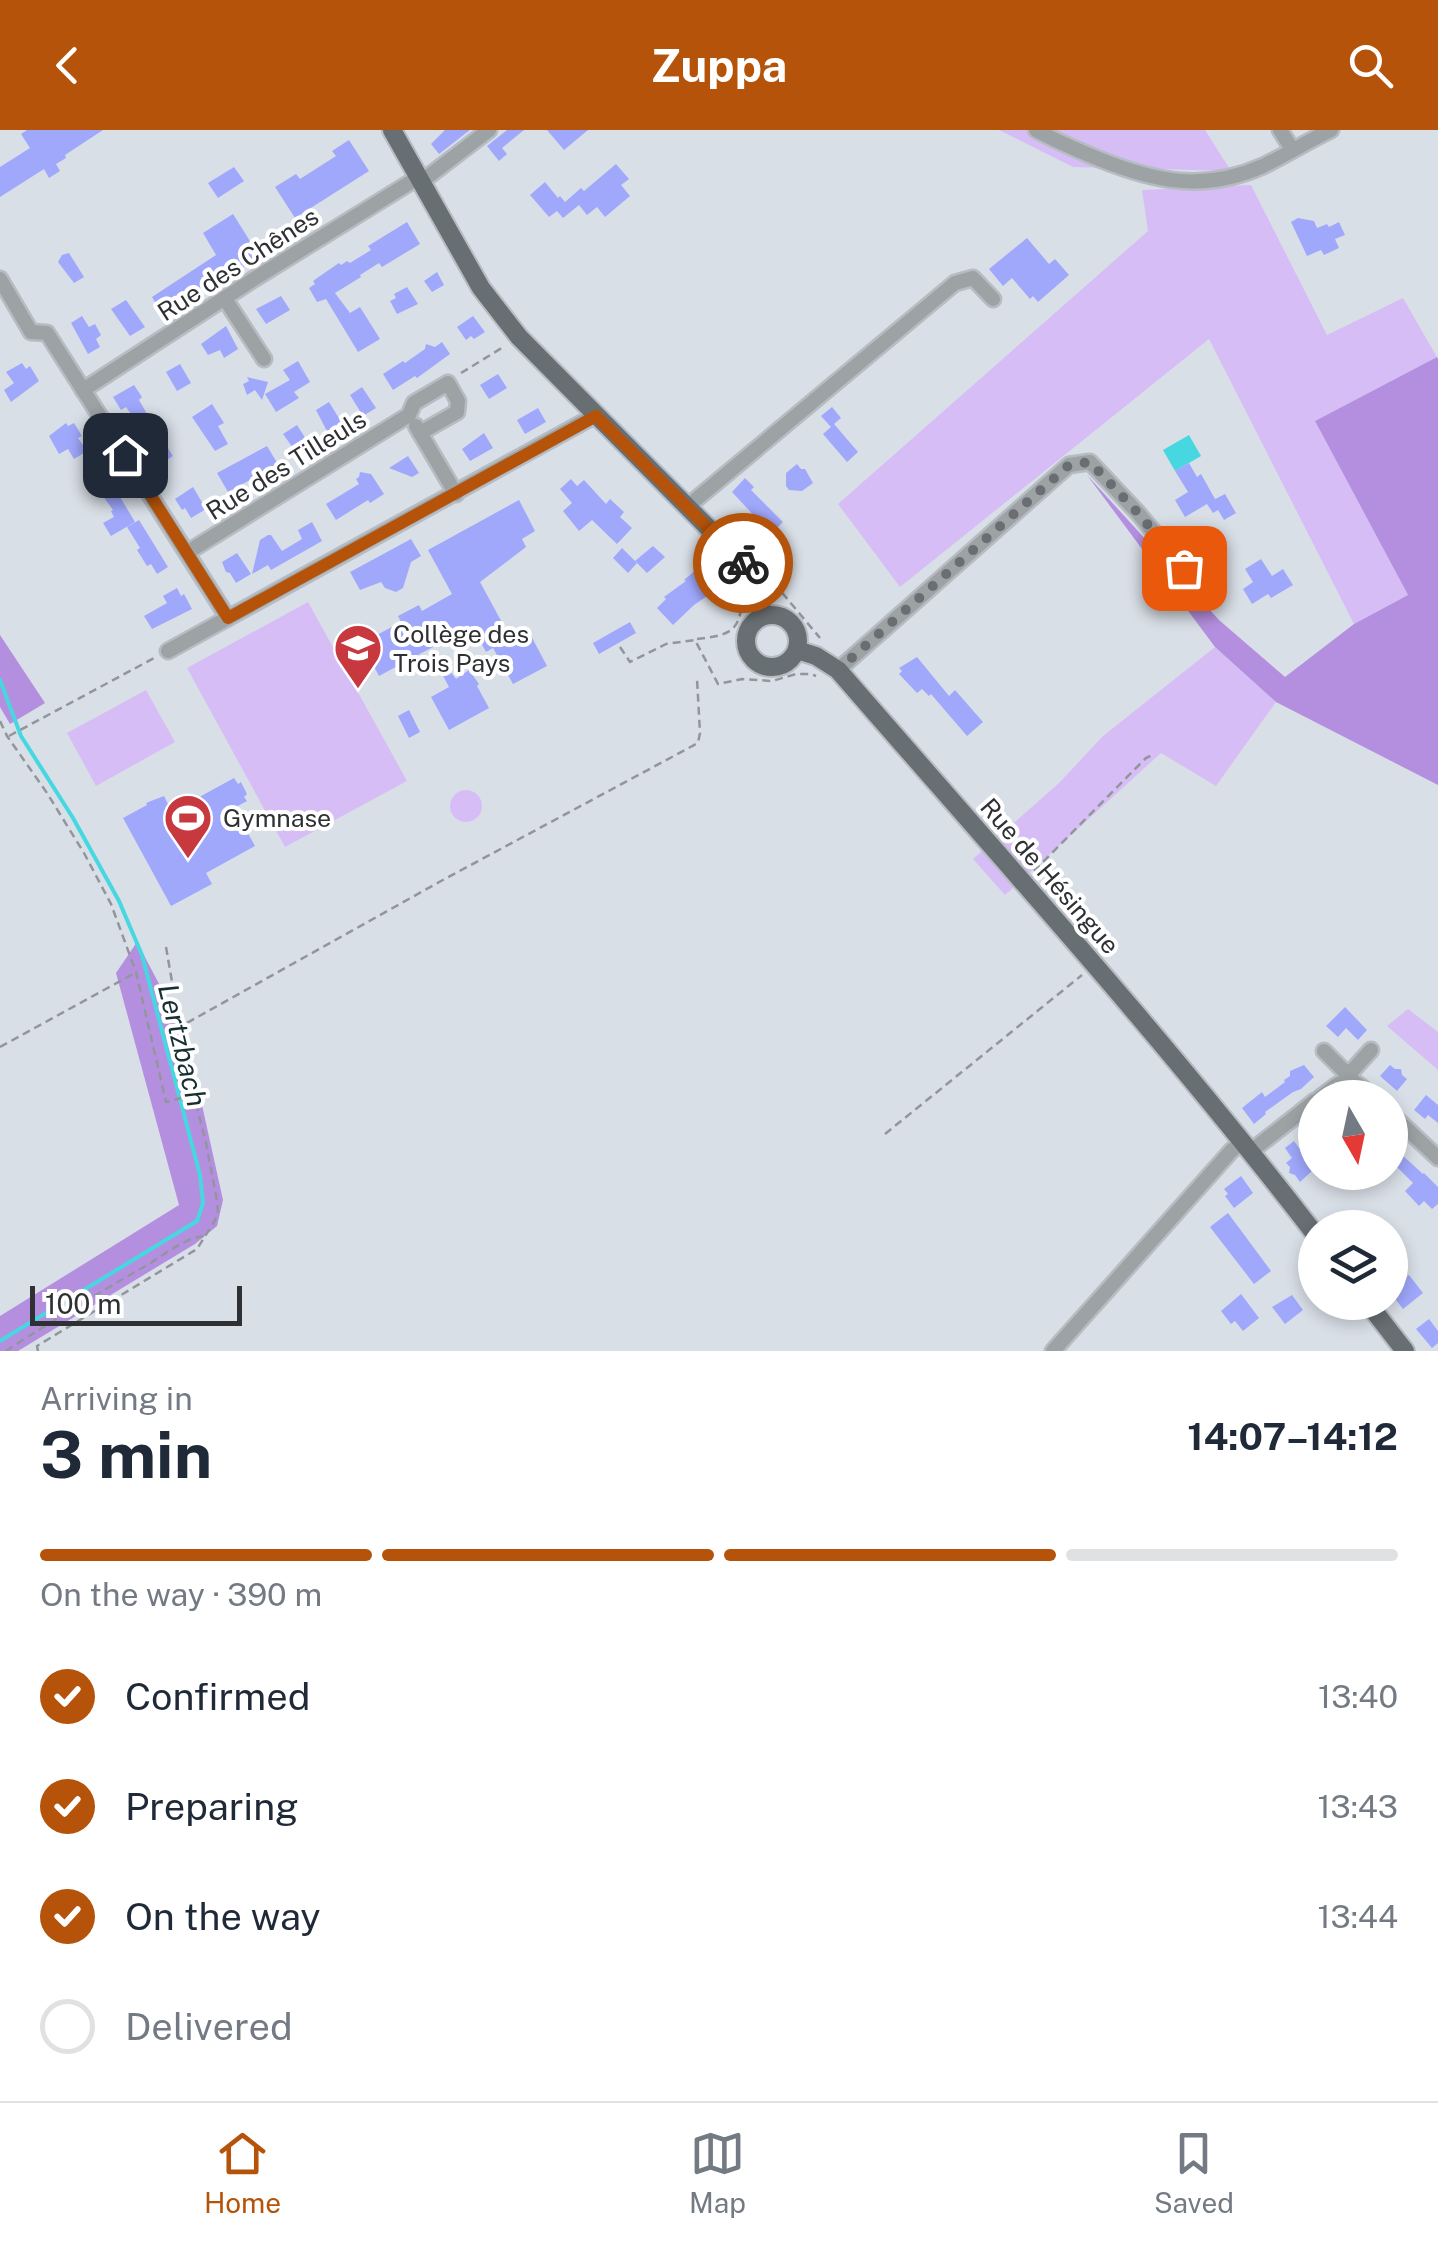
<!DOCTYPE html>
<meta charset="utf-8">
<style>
:root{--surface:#fff;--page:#f2f2f3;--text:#1f2937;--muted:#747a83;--line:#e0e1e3;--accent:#b45309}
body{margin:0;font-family:"Public Sans",sans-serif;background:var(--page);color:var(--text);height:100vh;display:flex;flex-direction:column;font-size:38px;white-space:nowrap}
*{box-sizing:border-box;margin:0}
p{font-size:32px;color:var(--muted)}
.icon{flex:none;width:55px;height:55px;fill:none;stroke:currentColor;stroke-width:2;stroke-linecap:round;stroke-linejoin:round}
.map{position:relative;height:1221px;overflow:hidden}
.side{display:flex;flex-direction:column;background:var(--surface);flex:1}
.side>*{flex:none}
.needle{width:65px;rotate:171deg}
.buttons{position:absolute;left:1298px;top:950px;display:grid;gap:20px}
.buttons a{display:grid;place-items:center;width:110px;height:110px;border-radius:50%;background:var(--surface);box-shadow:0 5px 15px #0003;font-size:50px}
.scale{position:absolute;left:30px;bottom:25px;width:212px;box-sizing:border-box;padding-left:10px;border:5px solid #2e3033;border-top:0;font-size:28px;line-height:35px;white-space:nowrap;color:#2e3033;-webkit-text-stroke:8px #fff;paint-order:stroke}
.pin{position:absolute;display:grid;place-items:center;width:85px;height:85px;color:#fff;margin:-42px;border-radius:20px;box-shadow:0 5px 15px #0006}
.courier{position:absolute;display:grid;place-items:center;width:100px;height:100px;margin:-50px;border:8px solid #b45309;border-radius:50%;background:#fff;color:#222;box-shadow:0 2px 12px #0007}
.summary em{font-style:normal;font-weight:700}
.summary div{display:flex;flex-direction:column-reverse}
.summary{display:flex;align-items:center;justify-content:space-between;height:170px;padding:0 40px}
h1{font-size:65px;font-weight:700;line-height:75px}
.bar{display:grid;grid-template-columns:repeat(4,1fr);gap:15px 10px;align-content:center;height:120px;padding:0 40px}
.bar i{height:12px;border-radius:8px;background:var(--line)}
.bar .selected{background:var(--accent)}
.bar p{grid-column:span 4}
ol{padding:0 40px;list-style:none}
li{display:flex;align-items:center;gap:30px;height:110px}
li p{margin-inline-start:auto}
li .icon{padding:10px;border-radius:50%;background:var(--accent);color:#fff;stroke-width:4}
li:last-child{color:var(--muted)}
li i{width:55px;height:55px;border:5px solid var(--line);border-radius:50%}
header{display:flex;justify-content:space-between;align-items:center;height:130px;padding:0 40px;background:var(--accent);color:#fff;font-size:45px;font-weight:700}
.tabs{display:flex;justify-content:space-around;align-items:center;height:140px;border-top:2px solid var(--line);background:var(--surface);font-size:28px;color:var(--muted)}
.tabs a{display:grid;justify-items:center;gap:5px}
.tabs .selected{color:var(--accent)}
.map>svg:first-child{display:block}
.green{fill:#d7bdf6}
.forest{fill:#b58fdf}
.water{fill:#46d7e1}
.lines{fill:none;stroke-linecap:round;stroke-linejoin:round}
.stream{stroke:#46d7e1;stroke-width:4}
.building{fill:#a0a8fc}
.minor-casing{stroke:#b7bcc3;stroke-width:19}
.major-casing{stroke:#b7bcc3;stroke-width:22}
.path{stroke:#92969c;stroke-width:2.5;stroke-dasharray:8 5;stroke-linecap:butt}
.minor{stroke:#9da2a4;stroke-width:14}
.major{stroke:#676f73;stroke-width:18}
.done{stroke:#6a6d72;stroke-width:10;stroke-dasharray:0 18}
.route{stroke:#b45309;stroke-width:12}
.labels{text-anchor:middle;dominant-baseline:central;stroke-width:8;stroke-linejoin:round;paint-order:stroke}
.street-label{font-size:25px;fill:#2e3033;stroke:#fff}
.poi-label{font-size:25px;fill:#2e3033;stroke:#fff;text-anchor:start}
.water-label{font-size:28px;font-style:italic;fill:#172f31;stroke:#fff}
</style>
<header><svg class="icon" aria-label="back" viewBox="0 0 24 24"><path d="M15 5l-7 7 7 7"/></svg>Zuppa<svg class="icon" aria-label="search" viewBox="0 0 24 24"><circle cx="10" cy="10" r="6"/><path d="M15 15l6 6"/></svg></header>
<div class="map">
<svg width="1438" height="1221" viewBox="0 0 1438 1221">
<rect width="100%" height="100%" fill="#d9dfe7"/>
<g class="green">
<polygon points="999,0 1205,0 1231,41 1073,37"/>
<polygon points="1251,55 1327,205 1403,168 1437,227 1315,291 1408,465 1354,494 1209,209 900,457 838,374 1148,101 1142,60"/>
<polygon points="308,472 407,651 285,717 187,538"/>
<polygon points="1215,517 1276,572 1216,656 1161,623 1005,765 973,729 1059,653 1103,606"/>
<polygon points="146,560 175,612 96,656 67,603"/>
<circle cx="466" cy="676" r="16"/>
<polygon points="1408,879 1438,902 1438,940 1387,896"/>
</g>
<g class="forest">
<polygon points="1437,227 1438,229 1438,655 1276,572 1215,517 1087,345 1219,490 1285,547 1354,494 1408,465 1315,291"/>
<polygon points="0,505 45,573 10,594 0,577"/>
<polygon points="137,812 187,907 223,1070 217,1096 195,1114 18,1221 0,1221 0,1186 179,1075 116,843"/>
</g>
<polygon class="water" points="1189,305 1201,326 1175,341 1163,320"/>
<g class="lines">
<polyline class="stream" points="0,550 21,606 73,688 119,771 142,825 200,1045 203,1073 197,1091 0,1211"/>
</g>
<g class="building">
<polygon points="27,0 103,0 65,25 66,28 56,34 60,41 49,48 44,39 0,67 0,37 30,18 21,4"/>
<polygon points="445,0 470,0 439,24 431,14"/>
<polygon points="507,0 524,0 502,18 507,24 499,31 487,16"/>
<polygon points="547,0 588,0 564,20"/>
<polygon points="349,10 369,41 295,88 275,57 296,44 300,49 336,26 332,21"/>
<polygon points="616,34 629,49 621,55 630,66 605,87 597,77 587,85 579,75 563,88 557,81 549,87 530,65 545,52 558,68 560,66 565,72 581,58 584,61"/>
<polygon points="234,37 244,51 218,68 208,53"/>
<polygon points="233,84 260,127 230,146 228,143 202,160 201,158 162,184 152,167 216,125 203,103"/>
<polygon points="1298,88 1314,91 1317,98 1327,94 1329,97 1339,92 1345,105 1335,109 1339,118 1324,125 1321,120 1307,126 1291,92"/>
<polygon points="407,92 420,114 382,137 379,133 360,145 361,147 335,163 350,183 360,177 380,209 358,222 326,169 317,172 309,158 315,154 313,151 320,146 339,133 341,135 347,131 350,133 371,120 368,116"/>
<polygon points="1027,108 1049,134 1055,129 1069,145 1038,172 1033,166 1030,169 1012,148 1003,156 989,139"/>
<polygon points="69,123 84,147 74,153 58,132 62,125"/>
<polygon points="437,142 444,155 432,162 424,151"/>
<polygon points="407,157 418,174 397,184 390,171 396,168 394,164"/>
<polygon points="281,166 290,180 266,194 256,179"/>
<polygon points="126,170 145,197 130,206 111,179"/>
<polygon points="82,186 89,197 95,194 101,205 96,209 100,217 88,224 71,193"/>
<polygon points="473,186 485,202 474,209 471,206 466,210 457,197"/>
<polygon points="226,196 238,219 224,228 220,220 208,225 201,214"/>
<polygon points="442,212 450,224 417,248 415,246 393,260 383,244 403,231 405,233 425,219 426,214 435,217"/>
<polygon points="298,231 310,252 294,262 299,268 276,282 265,264 290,250 283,240"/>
<polygon points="22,233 26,239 30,236 39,251 11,272 4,260 14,253 6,242"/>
<polygon points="180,234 191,253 177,261 166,242"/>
<polygon points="498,244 507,258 489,269 480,255"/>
<polygon points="247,247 268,252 262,270 255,260 247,265 243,254 249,251"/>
<polygon points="134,255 142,267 139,270 147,284 135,290 126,277 121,280 113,267"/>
<polygon points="362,257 376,278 363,286 350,265"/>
<polygon points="329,272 345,298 330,307 316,280"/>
<polygon points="212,274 224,293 218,296 228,314 215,321 192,287"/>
<polygon points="832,277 841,288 834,294 858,322 847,332 823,304 831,297 821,286"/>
<polygon points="538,278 546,292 525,304 517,290"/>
<polygon points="66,293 68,296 74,293 82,306 78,308 87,321 74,329 68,319 59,324 49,306"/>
<polygon points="297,295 311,317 298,325 283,304"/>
<polygon points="484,303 493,318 470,331 462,319"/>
<polygon points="161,307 173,326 162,333 159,328 152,332 144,318"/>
<polygon points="267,316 279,336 263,347 261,344 228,362 217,343"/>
<polygon points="408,326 419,343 412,347 389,338"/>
<polygon points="1189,333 1197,347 1201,344 1215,369 1225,364 1236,383 1224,390 1218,380 1213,383 1207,374 1185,387 1175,370 1188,362 1175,341"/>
<polygon points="797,334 801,339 805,339 813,353 802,361 789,360 786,356 786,343"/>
<polygon points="102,337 135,392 111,406 103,393 114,387 111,381 113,380 100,362 96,364 90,354 86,354 89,341 95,342"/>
<polygon points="360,342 371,344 384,364 370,373 368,370 336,390 326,374 359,354 356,349 359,347"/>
<polygon points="745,348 754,357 751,360 783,392 771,404 732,362"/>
<polygon points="571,349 577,356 584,350 606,374 610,369 624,382 620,387 632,398 617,414 592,390 579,401 563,381 572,373 560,359"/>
<polygon points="193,357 206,379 191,388 185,378 182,380 175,369"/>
<polygon points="519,370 535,401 522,409 526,417 480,452 512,511 529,502 547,536 513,554 493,518 486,522 472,496 379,546 362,513 401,492 398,486 419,475 422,481 452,464 428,420"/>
<polygon points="139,390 168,437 157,444 151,434 147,436 137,420 140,418 127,397"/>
<polygon points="312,392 322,411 271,440 268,435 252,444 260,410 268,405 271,405 282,421 302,409 298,400"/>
<polygon points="411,409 421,426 411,432 403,458 396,462 385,458 381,452 360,460 350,442"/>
<polygon points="653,416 665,427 647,443 635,431"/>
<polygon points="622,418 637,433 628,443 613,428"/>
<polygon points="237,423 251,444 236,453 230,443 226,442 222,432"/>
<polygon points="1261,429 1272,446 1283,439 1293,455 1271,468 1268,464 1252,474 1243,459 1253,452 1245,439"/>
<polygon points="704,433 720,450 711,459 713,462 694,475 673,495 657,478 666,469 664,467 686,451 684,450"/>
<polygon points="177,458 181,466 184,464 192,479 152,499 144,486 167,473 163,466"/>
<polygon points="630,492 636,503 599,524 593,513"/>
<polygon points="917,527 949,566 955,560 983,592 967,606 931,564 929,566 922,559 917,563 899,544 902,541 899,538"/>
<polygon points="442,530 456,549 469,540 479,554 477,556 489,578 449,600 431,567 449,557 437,534"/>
<polygon points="409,580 420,602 409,608 398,586"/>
<polygon points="234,648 238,654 241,652 247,664 244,667 247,671 234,678 255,716 206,743 212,754 171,776 123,688 147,675 146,673 164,666 172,682"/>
<polygon points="1345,877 1367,900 1358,910 1346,898 1338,907 1326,896"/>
<polygon points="1304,935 1314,947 1301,959 1293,962 1265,982 1266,984 1254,994 1242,978 1262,962 1265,967 1285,952 1284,950 1290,946 1290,941"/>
<polygon points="1390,935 1395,939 1401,939 1402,945 1407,949 1397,961 1380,946"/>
<polygon points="1426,965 1438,975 1438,993 1428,985 1425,989 1414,980"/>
<polygon points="1294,1011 1314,1039 1300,1052 1295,1045 1289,1043 1290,1037 1286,1033 1292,1028 1285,1018"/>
<polygon points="1390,1014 1423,1044 1424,1043 1438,1057 1438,1074 1432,1079 1424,1071 1419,1076 1405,1061 1413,1053 1390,1030"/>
<polygon points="1241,1046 1253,1063 1234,1078 1225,1066 1228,1064 1224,1059"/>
<polygon points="1228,1083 1271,1141 1254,1154 1210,1097"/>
<polygon points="1409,1145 1423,1163 1403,1179 1390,1162 1390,1159"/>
<polygon points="1241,1164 1259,1188 1243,1201 1235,1191 1231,1194 1221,1181"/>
<polygon points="1292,1165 1303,1180 1285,1194 1272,1177"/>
<polygon points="1429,1189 1438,1201 1438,1213 1432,1218 1416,1199"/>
</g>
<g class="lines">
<g class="minor-casing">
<g id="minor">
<path d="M1036,0C1056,11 1077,20 1099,29C1156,52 1204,62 1263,36C1286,25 1308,11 1331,0"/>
<polyline points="1280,0 1292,19"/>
<polyline points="421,52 489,0"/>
<polyline points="0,149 31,202 47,203 228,488"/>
<polyline points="225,169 264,229"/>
<polyline points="83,260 254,149 419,47"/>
<polyline points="416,296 456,364"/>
<polyline points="688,376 955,153 973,148 993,169"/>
<polyline points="188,422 409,285 414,273 448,253 458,271 457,282 420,303"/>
<polyline points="168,521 596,285"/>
<polyline points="838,540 1069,335 1090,332 1138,383 1206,465"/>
<polyline points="1324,921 1343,940 1351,942"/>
<polyline points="1351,951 1351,942 1371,920"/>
<path d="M1320,968C1346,948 1348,943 1374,968"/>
<polyline points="1390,983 1438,1028"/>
<polyline points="1250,1022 1315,971"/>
<polyline points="1053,1221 1232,1020 1242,1013"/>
</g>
</g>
<g class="major-casing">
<g id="major">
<polyline points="392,0 481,158 519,207 747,437 764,485"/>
<circle cx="772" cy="511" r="26"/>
<path d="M797,520L816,526L838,540C999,726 1165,909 1315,1104"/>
<polyline points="1367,1172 1405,1221"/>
</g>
</g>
<g class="path">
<polyline points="461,243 505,216"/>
<polyline points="772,463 779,459 820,508"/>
<path d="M697,509C723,506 741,504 741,473"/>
<polyline points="620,517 630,532 666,514 695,510 718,554 742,549 772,551 796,544 811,544 816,546"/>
<polyline points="0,591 7,606 47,663 84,723 111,774 136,842 166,972 193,965"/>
<polyline points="9,606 156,527"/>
<polyline points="1034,741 1146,628 1155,624"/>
<polyline points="166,817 180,898 185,894 441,751 698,613 700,603 697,549"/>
<polyline points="0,917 135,843"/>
<polyline points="885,1004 1082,845"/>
<path d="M6,1221C53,1190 100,1162 149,1134C165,1124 186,1107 205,1106"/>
<polyline points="38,1221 37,1216 197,1119 214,1092 218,1083 217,1071 206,1013 185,929 180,898"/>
</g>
<use href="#minor" class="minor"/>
<use href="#major" class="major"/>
</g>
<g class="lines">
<path class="done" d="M743,433L747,437L764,486C788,482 802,498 797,520L816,526L838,540L1069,335L1090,332L1138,383L1184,438"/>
<polyline class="route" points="125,325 228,488 596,286 743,433"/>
</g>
<defs>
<g id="school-pin" transform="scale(2.5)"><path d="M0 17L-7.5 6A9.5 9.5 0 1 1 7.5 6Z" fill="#c7383f" stroke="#fff"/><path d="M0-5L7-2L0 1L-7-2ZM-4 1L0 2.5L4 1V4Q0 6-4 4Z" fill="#fff"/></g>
<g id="stadium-pin" transform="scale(2.5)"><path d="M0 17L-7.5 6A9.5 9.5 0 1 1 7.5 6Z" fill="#c7383f" stroke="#fff"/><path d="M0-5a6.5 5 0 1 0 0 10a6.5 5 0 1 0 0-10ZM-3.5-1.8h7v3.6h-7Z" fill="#fff"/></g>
</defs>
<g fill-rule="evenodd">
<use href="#school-pin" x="358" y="518"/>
<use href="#stadium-pin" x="188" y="688"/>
</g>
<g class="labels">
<g class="street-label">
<text transform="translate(238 134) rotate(-33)">Rue des Chênes</text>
<text transform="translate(286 335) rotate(-32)">Rue des Tilleuls</text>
<text transform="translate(1050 746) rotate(49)">Rue de Hésingue</text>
</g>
<g class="poi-label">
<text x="393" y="504">Collège des<tspan x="393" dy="29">Trois Pays</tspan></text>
<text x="223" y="688">Gymnase</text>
</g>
<g class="water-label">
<text transform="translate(183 915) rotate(76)">Lertzbach</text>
</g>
</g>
</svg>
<div class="buttons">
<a><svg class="needle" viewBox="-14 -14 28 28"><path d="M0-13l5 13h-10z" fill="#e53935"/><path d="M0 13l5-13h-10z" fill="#747a83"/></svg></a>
<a><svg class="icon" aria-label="layers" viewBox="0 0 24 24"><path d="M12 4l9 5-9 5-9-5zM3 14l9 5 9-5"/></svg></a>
</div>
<div class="scale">100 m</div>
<div class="pin" style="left:1184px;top:438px;background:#ea580c"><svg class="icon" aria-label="bag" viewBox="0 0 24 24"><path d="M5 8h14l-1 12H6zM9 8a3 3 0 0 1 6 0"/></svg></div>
<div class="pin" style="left:125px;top:325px;background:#1f2937"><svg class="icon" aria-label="home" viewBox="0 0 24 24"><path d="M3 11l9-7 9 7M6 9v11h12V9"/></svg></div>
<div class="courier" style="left:743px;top:433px"><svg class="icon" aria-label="bike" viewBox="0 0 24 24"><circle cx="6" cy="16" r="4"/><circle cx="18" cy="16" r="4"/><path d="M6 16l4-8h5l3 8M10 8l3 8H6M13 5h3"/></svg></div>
</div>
<section class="side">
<div class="summary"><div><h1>3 min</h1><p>Arriving in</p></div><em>14:07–14:12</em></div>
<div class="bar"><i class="selected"></i><i class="selected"></i><i class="selected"></i><i></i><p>On the way · 390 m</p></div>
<ol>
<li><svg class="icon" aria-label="check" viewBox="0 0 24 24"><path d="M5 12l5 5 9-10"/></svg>Confirmed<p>13:40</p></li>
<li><svg class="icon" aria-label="check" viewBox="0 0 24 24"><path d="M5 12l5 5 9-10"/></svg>Preparing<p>13:43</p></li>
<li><svg class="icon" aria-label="check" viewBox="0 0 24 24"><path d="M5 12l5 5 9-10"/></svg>On the way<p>13:44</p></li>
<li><i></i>Delivered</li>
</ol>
</section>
<nav class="tabs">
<a class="selected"><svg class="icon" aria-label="home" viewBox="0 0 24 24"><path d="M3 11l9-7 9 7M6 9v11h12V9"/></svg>Home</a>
<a><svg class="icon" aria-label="map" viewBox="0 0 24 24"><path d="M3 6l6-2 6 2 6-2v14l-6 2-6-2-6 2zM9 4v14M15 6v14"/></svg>Map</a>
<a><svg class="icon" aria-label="saved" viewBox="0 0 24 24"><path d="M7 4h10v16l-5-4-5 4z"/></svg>Saved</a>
</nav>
